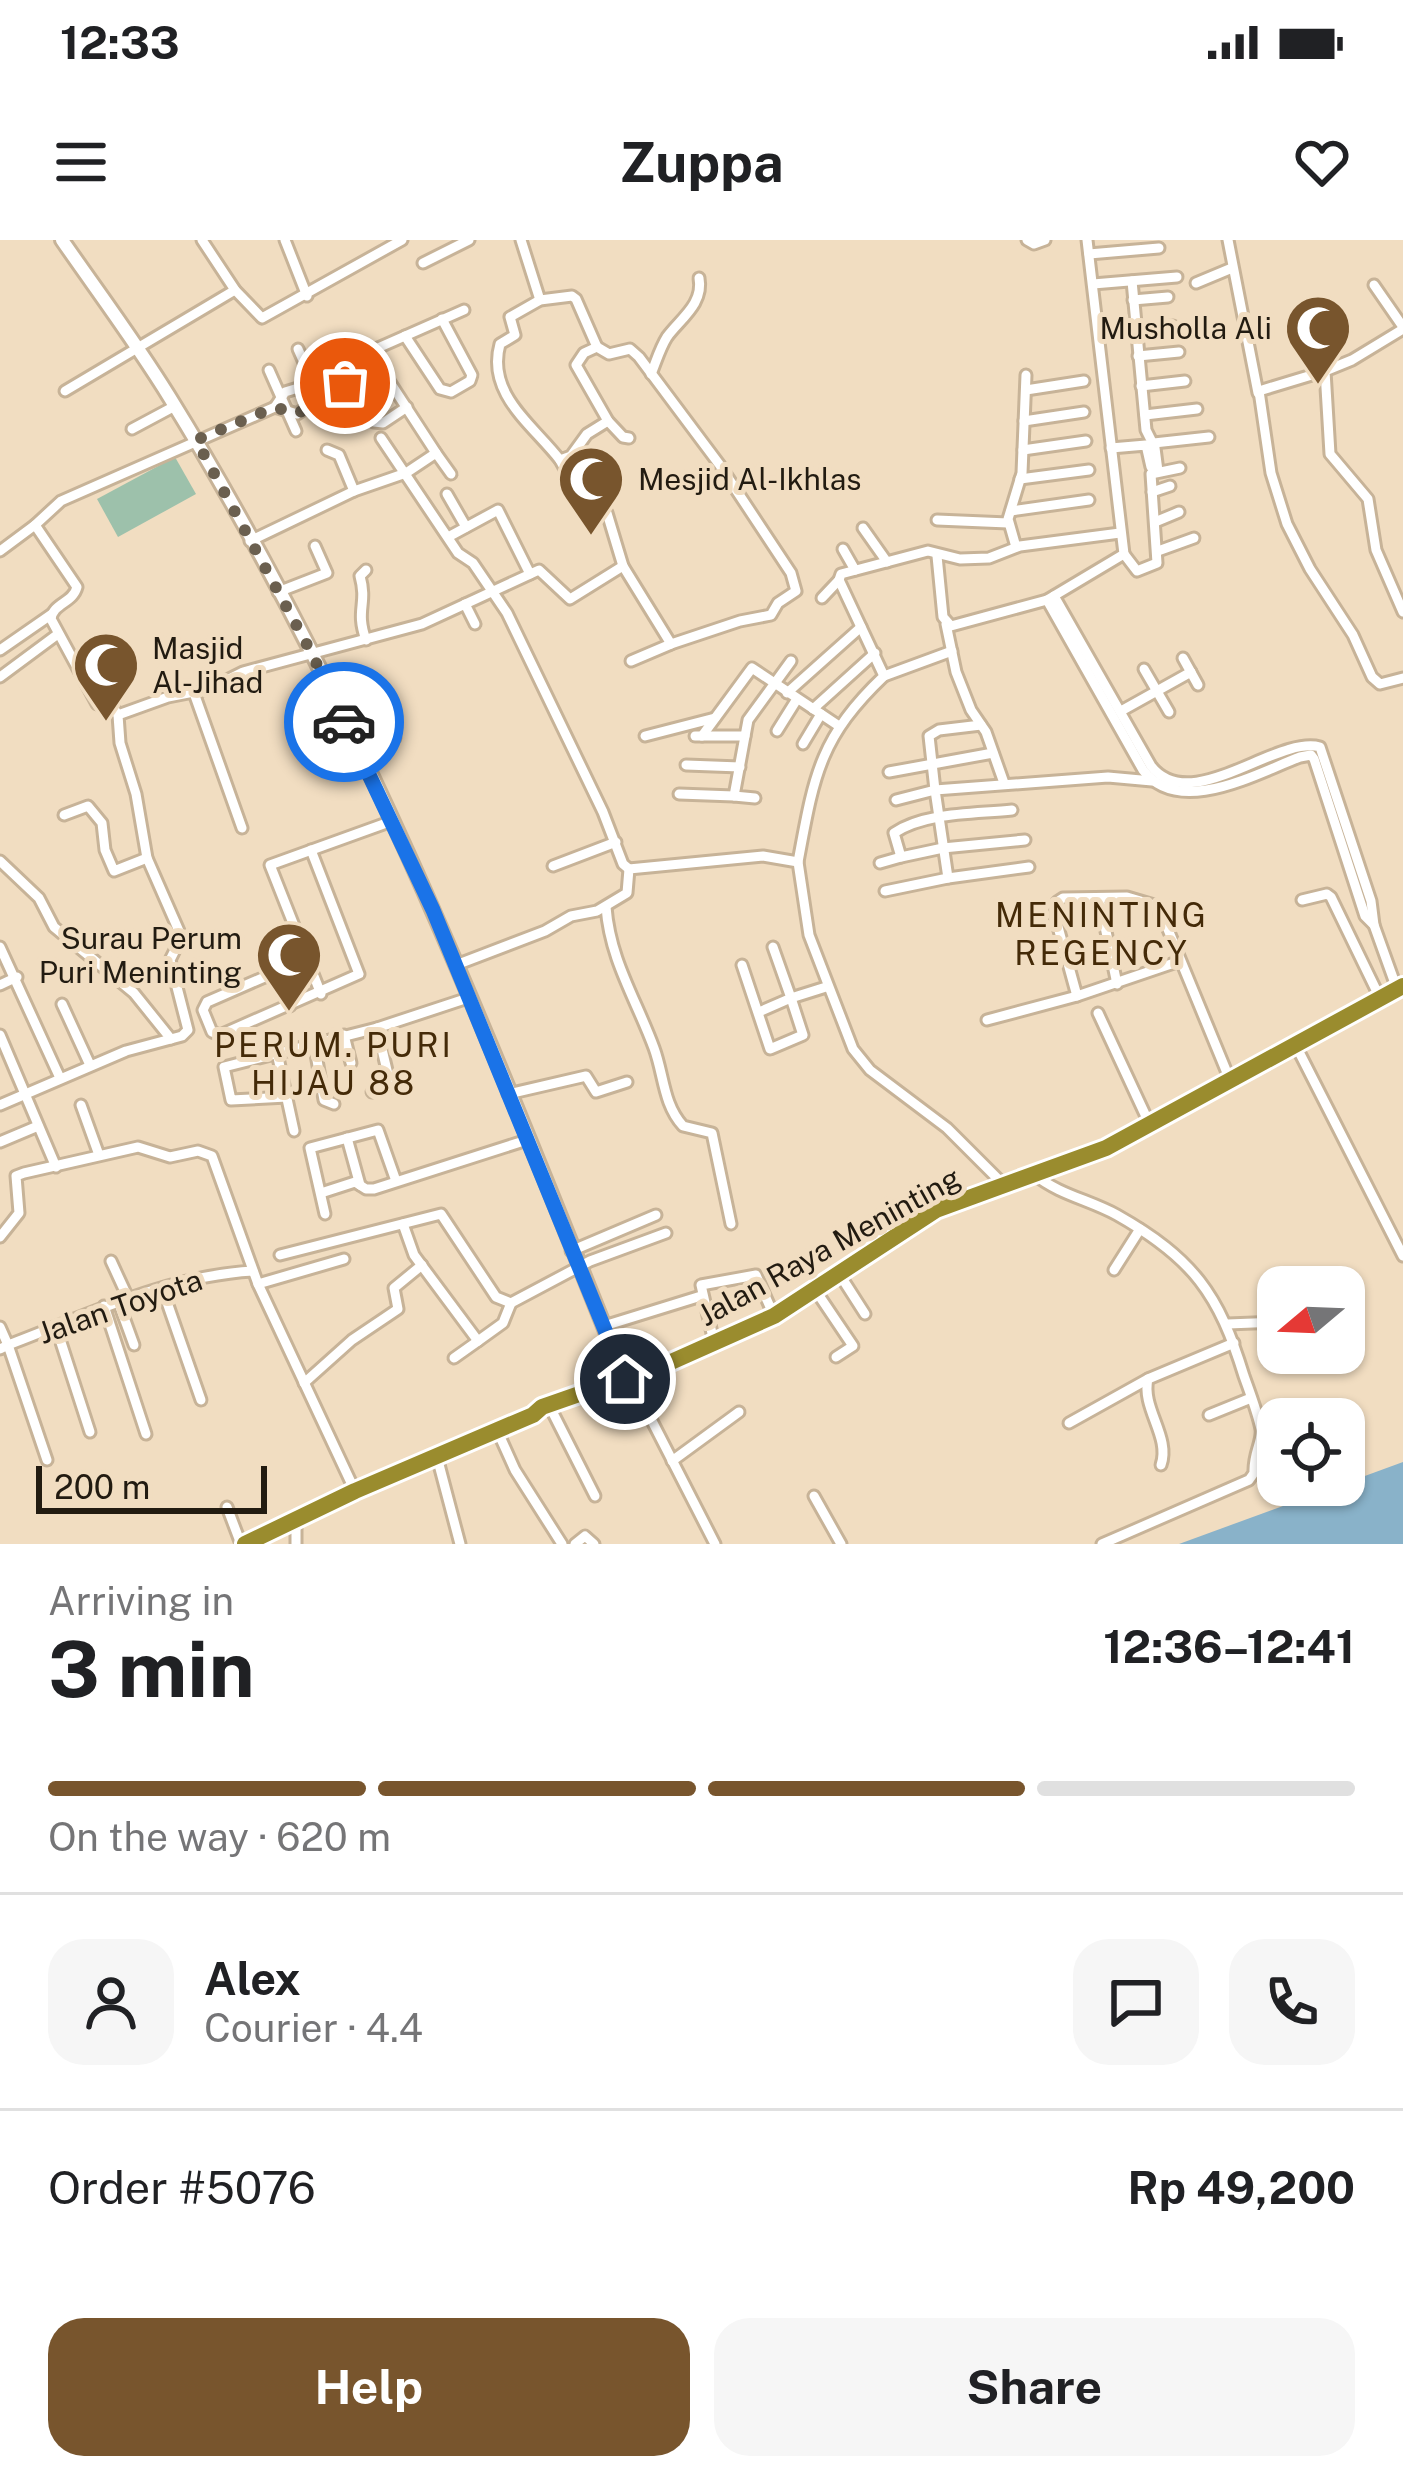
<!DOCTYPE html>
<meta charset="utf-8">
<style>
:root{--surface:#fff;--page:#f6f6f6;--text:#202124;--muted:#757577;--line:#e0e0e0;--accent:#78552d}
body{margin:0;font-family:"Public Sans",sans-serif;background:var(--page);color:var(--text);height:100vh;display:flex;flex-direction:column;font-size:45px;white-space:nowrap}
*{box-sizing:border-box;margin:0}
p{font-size:39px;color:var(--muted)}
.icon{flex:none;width:66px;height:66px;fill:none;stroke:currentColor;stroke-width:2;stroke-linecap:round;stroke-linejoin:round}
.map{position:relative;height:1304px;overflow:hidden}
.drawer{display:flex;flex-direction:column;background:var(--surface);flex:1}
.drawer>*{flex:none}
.needle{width:78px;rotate:251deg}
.fabs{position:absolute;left:1257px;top:1026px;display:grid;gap:24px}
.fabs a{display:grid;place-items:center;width:108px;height:108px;border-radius:24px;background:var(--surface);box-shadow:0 3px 9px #0004;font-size:60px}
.scale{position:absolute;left:36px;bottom:30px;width:231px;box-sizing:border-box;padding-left:12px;border:6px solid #221b11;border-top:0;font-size:33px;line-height:42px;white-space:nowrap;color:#221b11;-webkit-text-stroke:9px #f1ddc1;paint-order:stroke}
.pin{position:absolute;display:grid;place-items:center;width:102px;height:102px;color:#fff;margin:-51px;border:6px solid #fff;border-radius:50%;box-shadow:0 3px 12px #0007}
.courier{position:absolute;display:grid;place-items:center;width:120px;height:120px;margin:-60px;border:9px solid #1a73e8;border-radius:50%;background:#fff;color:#222;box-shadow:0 3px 15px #0007}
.head em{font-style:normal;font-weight:700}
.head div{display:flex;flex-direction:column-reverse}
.head{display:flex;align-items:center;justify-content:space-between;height:204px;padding:0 48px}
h1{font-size:78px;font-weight:700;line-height:90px}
.bar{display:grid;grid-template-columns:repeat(4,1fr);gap:18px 12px;align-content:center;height:144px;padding:0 48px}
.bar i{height:15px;border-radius:9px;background:var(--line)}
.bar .current{background:var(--accent)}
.bar p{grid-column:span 4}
.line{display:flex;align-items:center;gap:30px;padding:0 48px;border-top:3px solid var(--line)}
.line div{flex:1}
.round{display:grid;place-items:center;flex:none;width:126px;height:126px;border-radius:36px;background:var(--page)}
.cta{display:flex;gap:24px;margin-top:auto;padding:24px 48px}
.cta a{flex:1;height:138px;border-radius:36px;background:var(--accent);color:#fff;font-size:48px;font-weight:700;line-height:138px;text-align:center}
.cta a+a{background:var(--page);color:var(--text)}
.status{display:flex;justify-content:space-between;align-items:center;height:84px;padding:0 60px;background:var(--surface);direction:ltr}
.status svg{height:33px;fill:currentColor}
header{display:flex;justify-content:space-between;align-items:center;height:156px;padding:0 48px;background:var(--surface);font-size:54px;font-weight:700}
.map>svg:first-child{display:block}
.green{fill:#9dc1ab}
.water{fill:#89b2c9}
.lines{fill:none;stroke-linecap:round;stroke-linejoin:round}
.street-casing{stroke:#c7b398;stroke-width:15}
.secondary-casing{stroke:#c7b398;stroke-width:18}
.highway-casing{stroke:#fff;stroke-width:22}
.street{stroke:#fff;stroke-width:9}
.secondary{stroke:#fff;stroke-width:12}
.highway{stroke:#9a8c2e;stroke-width:16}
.done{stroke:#6a5f4f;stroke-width:12;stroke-dasharray:0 21.6}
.route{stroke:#1a73e8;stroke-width:15}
.labels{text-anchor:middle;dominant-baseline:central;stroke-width:10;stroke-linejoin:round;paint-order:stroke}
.poi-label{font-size:30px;fill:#221b11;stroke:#f1ddc1;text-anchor:end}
.street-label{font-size:30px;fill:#221b11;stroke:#f1ddc1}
.neighbourhood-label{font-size:33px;letter-spacing:3px;fill:#442a08;stroke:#f1ddc1}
</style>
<div class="status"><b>12:33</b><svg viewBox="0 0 49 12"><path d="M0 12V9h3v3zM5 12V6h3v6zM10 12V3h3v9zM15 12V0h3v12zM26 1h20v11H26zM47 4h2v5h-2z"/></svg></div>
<header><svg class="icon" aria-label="menu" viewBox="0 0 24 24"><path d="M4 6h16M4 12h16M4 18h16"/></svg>Zuppa<svg class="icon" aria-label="heart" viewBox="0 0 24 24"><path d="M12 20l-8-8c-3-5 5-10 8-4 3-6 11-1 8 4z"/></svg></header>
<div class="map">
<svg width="1403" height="1304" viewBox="0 0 1403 1304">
<rect width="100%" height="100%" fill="#f1ddc1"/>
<polygon class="green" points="175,217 196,254 118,297 97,259"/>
<polygon class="water" points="1403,1222 1403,1304 1179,1304"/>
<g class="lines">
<g class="street-casing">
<g id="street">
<polyline points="202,0 235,50 262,78 402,0"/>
<polyline points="285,0 307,56"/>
<polyline points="521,0 540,60"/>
<polyline points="1027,0 1034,4 1045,0"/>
<polyline points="1228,0 1258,153"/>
<polyline points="1089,14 1159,8"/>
<polyline points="423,23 469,0"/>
<polyline points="1132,41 1146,190 1155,208 1158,231"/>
<polyline points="1196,43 1232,28"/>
<polyline points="1093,44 1177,37"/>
<polyline points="1374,45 1403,87"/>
<polyline points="1133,60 1168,57"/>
<polyline points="1136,89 1173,86"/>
<polyline points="1403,89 1352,120 1325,131 1330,214 1368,259 1376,310 1403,372"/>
<polyline points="405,96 440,149 451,152 470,141 472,135 442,79"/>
<polyline points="597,107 609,114 630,109 639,117 719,224 791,333 796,351 778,363 771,375 740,381 671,404 623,326 607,273 589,273 560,220 571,216 587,194 608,181"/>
<polyline points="298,109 313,143"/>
<polyline points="1138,116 1179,112"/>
<polyline points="269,130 296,191"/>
<polyline points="1325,131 1259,151 1271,233 1287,284 1310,329 1353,395 1372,437 1380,444 1403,438"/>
<path d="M651,134C656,122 660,108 667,97C680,79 704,64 699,38"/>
<polyline points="1141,146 1185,141"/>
<polyline points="1026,150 1084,141"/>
<polyline points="65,151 235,50"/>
<polyline points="275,167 285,152 344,134"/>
<polyline points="407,167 383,183 374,182 344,141 346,122 464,70"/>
<polyline points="1145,175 1197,169"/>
<polyline points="1024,181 1084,172"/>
<polyline points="132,189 175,166"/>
<polyline points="381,198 458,313 473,323 507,373 603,572 623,624 629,629"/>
<polyline points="1154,203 1209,197"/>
<polyline points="1111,208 1146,205 1151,227"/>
<polyline points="327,210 339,215 354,251"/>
<polyline points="1023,210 1086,201"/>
<polyline points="436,213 451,234"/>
<path d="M560,220C533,185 486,154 500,104L515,95L510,77L540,60L572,56L576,59L597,107L584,113L576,125L608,181L623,197L629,198"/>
<polyline points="1020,239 1089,230"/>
<polyline points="1152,252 1170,246"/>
<polyline points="447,254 466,287"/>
<polyline points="1011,271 1089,260"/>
<polyline points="937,280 1008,283"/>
<polyline points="1155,282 1179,272"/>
<polyline points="863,288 887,322"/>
<polyline points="450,296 498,270 530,334"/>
<polyline points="250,301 354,251 406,233 436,213 369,110"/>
<polyline points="1016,307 1008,279 1022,233 1026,135"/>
<polyline points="843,309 855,330"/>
<polyline points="0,311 35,285"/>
<polyline points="1158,311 1194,298"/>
<polyline points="1124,314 1137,331 1157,323 1151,234 1180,228"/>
<polyline points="937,316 943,377 951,386 1047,360 1124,314 1087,0"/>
<polyline points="278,352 327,333 315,306"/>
<path d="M1054,356L1151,526C1191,577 1276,495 1320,507L1371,661L1374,685"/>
<polyline points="822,358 839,340"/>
<path d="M1047,360L1143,530C1179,578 1257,533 1300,517L1311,515L1314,519L1365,676L1374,685L1397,749"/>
<polyline points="465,364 475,384"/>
<polyline points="946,384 956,432 971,470 986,492 1004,543"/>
<path d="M366,400C355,369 368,365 360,336L366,330"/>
<polyline points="0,410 52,374"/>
<polyline points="1183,418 1198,445"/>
<polyline points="631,421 671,404"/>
<polyline points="1144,429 1169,472"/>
<polyline points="884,436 952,411"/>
<polyline points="0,437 58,394"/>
<polyline points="194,453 242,588"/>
<polyline points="787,453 861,387"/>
<polyline points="813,469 875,413"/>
<polyline points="1121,471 1191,432"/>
<path d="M118,475L112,465L97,464L51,379C53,363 73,363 77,347L35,285L61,261L275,167L297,174L344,141"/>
<polyline points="777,491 797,459"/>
<polyline points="645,496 715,478"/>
<polyline points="695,496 745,496"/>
<polyline points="702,496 752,428 839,486"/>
<polyline points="803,504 821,474"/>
<polyline points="359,511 395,498"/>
<polyline points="686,525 740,527"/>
<polyline points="889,532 993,513"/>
<polyline points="679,554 734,556"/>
<polyline points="755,558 734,556 748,480 791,421"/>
<polyline points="896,560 935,550 929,496 939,490 981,485"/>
<path d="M1012,570C976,574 925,572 894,593L901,617L943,608L1025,600"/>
<polyline points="64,575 88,566 102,583 105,610 114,631 147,618"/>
<polyline points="0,621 39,658 54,687 134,753 171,799"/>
<path d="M798,622C814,536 819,498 884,436L839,340L841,334L928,311L960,319L989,318L1020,306L1120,293"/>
<polyline points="880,623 901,617"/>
<polyline points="553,626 616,602"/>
<polyline points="948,638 1029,627"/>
<polyline points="885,651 948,638 935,550 1108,537 1152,541"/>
<polyline points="1099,658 1117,744"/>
<polyline points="1302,660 1327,654 1331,657 1380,758"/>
<path d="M606,667C610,720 636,759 654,808C664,835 663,864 683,886L712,893L731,984"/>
<polyline points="0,707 60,838"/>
<polyline points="306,719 207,762 203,770 212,792 220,795 359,734 311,610"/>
<polyline points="456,725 545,691 571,676 597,671 627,653 629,629 763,616 798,622 809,695 853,809 870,830 947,888 1004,945"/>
<polyline points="742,725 770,809 803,795 791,758 826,747"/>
<polyline points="275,732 290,766"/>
<polyline points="0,745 17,737"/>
<polyline points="321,754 270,625 392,581"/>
<polyline points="1077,756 1055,676 1057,662 1063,658 1127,657 1154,665 1167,687 1230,840"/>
<polyline points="62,764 90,825"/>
<polyline points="759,772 791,758 773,707"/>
<polyline points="1098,773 1150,885"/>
<polyline points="987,780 1077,756 1180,721"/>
<polyline points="0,795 56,927"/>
<polyline points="344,795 351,823"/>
<polyline points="314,803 324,860 334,864"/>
<polyline points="1295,804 1403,1016"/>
<polyline points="277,813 294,891"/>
<polyline points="372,852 388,848 390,843 377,788"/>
<polyline points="508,854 586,836 596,852 627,842"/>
<polyline points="287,857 231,860 224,827 377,788 468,758"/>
<polyline points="0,865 126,811 182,796 188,790 170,720 180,700 179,691 147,618 136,554 120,503 118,475 168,457 209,449 243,432 422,384 539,330 570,359 623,326"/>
<polyline points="81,865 99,915"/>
<polyline points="347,898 360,945"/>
<polyline points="0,902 38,886"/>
<path d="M1035,935C1060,955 1090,960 1117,975C1193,1018 1219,1054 1244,1136C1250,1153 1257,1171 1261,1189C1263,1201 1253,1213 1254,1233L1249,1240L1102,1304"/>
<polyline points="321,953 355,942 366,949 374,949 527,900"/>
<polyline points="325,974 310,908 378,890 396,941"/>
<polyline points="403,984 414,1015 478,1101 503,1083 511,1063"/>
<polyline points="0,997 19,973 16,936 24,933 138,907 170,917 198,911 212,916 258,1044 355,1251"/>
<polyline points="571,1011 656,975"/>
<polyline points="280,1015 441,974 496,1057 511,1063 590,1021 666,993"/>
<polyline points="111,1021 128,1058"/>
<polyline points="1114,1030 1140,989"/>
<polyline points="840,1035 865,1074"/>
<polyline points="258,1044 344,1019"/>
<polyline points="162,1048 201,1160"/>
<polyline points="816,1051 853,1106 836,1117"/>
<polyline points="118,1061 134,1105"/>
<polyline points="104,1066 146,1194"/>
<polyline points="1228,1084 1278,1082"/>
<polyline points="604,1086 701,1056"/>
<path d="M0,1087L8,1105C88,1075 166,1036 253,1031"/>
<polyline points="56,1087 90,1192"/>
<polyline points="714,1102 701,1045 756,1035 774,1076"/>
<polyline points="0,1109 8,1105 47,1220"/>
<polyline points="454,1118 478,1101"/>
<polyline points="630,1138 715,1304"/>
<polyline points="304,1143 352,1100 398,1069 394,1048 422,1025"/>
<polyline points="552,1171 595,1256"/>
<polyline points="1209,1175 1251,1158"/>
<polyline points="1069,1183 1148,1139"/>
<polyline points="497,1190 515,1230 562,1304"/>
<polyline points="437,1217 460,1304"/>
<polyline points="672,1221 739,1172"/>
<path d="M1161,1225C1171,1197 1141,1168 1148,1139L1234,1103"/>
<polyline points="814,1256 841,1304"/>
<polyline points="227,1267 241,1304"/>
<polyline points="296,1279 296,1304"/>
<polyline points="575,1304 585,1296 594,1304"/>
</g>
</g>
<g class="secondary-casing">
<path id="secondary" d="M62,0C98,52 137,104 170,158C359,464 492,806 625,1139"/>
</g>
<g class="highway-casing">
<polyline id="highway" points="245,1304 355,1251 533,1175 542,1167 671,1122 774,1076 936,970 1106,908 1403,746"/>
</g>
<use href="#street" class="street"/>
<use href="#secondary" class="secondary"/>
<use href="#highway" class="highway"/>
</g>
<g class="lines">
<polyline class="done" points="344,482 312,414 196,200 275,167 297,174 345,143"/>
<polyline class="route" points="344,482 433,670 625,1139"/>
</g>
<defs>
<g id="mosque-pin" transform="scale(3.45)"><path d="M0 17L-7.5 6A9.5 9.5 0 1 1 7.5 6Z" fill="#78552d" stroke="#f1ddc1"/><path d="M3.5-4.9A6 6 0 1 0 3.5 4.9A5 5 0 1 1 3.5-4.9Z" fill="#fff"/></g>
</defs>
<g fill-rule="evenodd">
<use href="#mosque-pin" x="1318" y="88"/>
<use href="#mosque-pin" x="591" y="239"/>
<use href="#mosque-pin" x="106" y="425"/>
<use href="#mosque-pin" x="289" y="715"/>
</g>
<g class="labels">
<g class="poi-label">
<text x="1272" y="88">Musholla Ali</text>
<text x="638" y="239" text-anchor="start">Mesjid Al-Ikhlas</text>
<text x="152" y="408" text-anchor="start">Masjid<tspan x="152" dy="34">Al-Jihad</tspan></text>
<text x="242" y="698">Surau Perum<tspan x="242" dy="34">Puri Meninting</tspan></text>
</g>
<g class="street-label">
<text transform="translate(829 1006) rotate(-29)">Jalan Raya Meninting</text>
<text transform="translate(120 1066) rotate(-19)">Jalan Toyota</text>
</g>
<g class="neighbourhood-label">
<text x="1102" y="675">MENINTING<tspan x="1102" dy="38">REGENCY</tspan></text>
<text x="334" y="805">PERUM. PURI<tspan x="334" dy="38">HIJAU 88</tspan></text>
</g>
</g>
</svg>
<div class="fabs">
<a><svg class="needle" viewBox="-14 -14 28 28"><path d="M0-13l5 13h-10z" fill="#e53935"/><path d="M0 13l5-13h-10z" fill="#757577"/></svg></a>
<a><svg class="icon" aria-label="locate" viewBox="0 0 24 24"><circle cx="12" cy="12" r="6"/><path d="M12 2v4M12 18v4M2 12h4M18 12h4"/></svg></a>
</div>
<div class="scale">200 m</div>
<div class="pin" style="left:345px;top:143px;background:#ea580c"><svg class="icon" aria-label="bag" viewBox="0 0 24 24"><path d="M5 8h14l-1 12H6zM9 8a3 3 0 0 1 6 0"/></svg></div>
<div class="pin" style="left:625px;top:1139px;background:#1f2937"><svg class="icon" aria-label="home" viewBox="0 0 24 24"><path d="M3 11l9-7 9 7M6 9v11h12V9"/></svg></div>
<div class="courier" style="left:344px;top:482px"><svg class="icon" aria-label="car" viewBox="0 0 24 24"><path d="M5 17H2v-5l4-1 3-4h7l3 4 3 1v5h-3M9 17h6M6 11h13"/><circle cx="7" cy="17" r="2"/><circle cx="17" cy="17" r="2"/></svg></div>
</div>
<section class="drawer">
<div class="head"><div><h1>3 min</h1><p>Arriving in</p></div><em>12:36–12:41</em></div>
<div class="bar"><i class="current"></i><i class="current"></i><i class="current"></i><i></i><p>On the way · 620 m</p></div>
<div class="line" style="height:216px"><a class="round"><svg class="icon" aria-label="person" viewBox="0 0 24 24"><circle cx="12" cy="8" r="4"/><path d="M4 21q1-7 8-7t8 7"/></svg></a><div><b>Alex</b><p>Courier · 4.4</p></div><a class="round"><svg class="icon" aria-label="chat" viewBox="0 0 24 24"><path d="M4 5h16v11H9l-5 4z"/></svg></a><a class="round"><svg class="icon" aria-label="phone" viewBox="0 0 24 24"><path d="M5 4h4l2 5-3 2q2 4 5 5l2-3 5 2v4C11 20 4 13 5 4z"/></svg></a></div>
<div class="line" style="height:156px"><div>Order #5076</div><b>Rp 49,200</b></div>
<div class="cta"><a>Help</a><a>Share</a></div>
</section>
